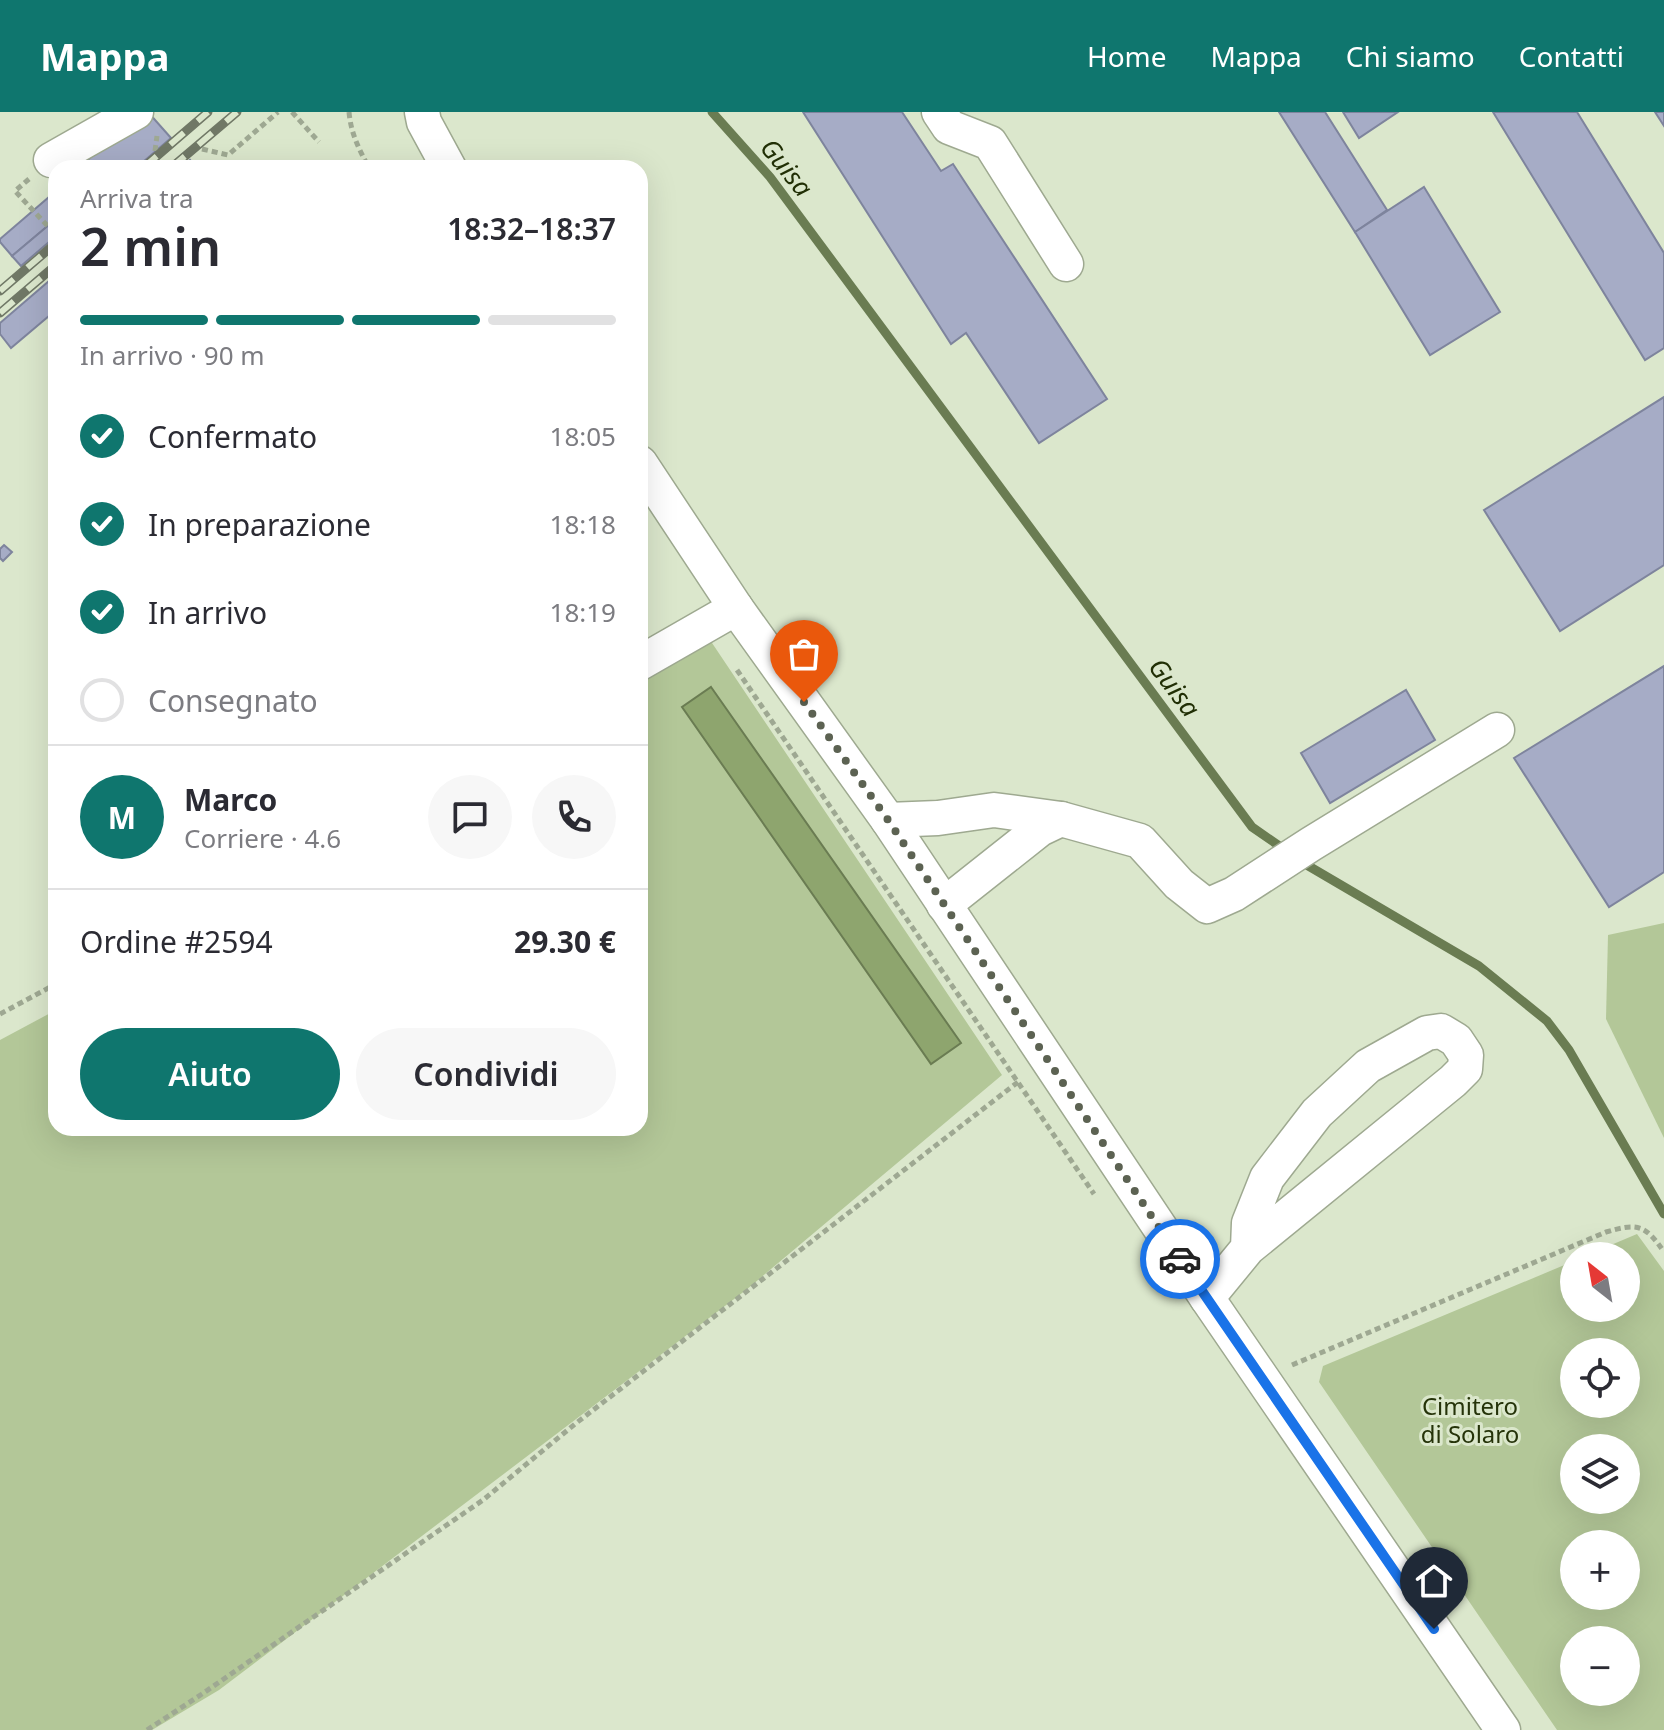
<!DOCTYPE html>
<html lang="it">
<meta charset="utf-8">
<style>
:root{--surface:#fff;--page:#f7f7f7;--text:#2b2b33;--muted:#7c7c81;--line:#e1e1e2;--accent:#0f766e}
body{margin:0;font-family:"Noto Sans",sans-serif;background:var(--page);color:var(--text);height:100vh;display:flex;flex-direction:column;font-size:30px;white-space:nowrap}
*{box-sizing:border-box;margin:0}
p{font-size:26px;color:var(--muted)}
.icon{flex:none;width:44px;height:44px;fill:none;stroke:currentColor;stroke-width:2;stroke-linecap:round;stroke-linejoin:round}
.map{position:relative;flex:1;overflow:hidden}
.sheet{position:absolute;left:48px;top:48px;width:600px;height:976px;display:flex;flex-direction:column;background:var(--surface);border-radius:24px;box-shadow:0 8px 32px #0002}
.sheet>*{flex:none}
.needle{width:52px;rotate:329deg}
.buttons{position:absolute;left:1560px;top:1130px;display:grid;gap:16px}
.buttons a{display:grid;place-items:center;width:80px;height:80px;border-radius:50%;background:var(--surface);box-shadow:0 8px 32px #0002;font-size:40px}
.pin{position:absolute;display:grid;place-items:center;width:68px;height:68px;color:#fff;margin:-82px -34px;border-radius:50% 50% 50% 0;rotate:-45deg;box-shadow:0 0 8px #0007}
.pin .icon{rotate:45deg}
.courier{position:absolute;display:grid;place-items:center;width:80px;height:80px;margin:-40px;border:6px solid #1a73e8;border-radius:50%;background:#fff;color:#222;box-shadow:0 2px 10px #0007}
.headline em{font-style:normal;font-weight:600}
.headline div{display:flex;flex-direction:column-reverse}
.headline{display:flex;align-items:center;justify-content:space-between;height:136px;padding:0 32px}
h1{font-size:52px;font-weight:600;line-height:60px}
.bar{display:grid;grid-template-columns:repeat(4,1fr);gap:12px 8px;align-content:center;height:96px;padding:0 32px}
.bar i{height:10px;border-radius:6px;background:var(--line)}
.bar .active{background:var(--accent)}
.bar p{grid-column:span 4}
.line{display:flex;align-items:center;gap:20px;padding:0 32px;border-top:2px solid var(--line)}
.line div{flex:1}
.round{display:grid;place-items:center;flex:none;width:84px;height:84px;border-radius:42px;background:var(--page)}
ol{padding:0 32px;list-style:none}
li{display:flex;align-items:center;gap:24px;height:88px}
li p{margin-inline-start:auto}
li .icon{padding:8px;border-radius:50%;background:var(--accent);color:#fff;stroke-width:4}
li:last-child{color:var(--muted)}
li i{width:44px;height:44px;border:4px solid var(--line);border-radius:50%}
.primary-button{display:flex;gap:16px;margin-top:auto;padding:16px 32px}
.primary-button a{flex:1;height:92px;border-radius:48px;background:var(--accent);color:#fff;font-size:32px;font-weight:600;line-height:92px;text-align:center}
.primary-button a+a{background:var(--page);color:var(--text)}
header{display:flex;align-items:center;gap:48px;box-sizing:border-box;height:112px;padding:0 40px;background:var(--accent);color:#fff}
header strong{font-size:38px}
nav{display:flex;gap:44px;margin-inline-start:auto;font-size:28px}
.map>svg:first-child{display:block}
.green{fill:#b3c798;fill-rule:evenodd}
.water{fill:#8ea56e;stroke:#6a7c52;stroke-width:2}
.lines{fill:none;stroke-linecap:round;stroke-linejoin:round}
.stream{stroke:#6a7c52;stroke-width:9}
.building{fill:#a6acc6;stroke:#7e849d;stroke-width:2}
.minor-casing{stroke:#9ea990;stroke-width:37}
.path{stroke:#9ea892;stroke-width:5;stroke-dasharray:6 4;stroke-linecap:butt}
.minor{stroke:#fff;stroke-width:34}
.rail-casing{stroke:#707866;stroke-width:9}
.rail{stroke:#dbe7cc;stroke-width:6;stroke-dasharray:18;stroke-linecap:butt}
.done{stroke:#5c6252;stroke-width:8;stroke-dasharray:0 14.4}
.route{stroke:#1a73e8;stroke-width:10}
.labels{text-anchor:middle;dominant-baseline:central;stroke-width:6;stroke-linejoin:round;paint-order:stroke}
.park-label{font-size:24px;fill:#253309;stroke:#dbe7cc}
.water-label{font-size:26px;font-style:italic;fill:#212f05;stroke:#dbe7cc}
</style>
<header>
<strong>Mappa</strong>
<nav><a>Home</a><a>Mappa</a><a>Chi siamo</a><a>Contatti</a></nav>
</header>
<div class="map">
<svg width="1664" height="1618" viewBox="0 0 1664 1618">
<rect width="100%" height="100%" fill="#dbe7cc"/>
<g class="green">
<polygon points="708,525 1002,963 746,1178 219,1578 152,1618 0,1618 0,928 56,898 56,1016 640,1016 640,565"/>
<polygon points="1664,811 1664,1026 1606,907 1608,823"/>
<path d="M1637,1122L1664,1159V1618H1557L1319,1270L1323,1254L1574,1149V1196H1626V1144H1585ZM1574,1240H1626V1292H1574ZM1574,1336H1626V1388H1574ZM1574,1432H1626V1484H1574ZM1574,1528H1626V1580H1574Z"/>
</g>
<polygon class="water" points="711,575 961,931 931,952 682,595"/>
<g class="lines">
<g class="stream">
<polyline points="712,0 770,65 1252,715 1288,740"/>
<polyline points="1300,749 1479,854 1547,909 1569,938 1664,1102"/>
</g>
</g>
<g class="building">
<polygon points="144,0 148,0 171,26 136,56 78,56"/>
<polygon points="803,0 902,0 941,59 953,52 1107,287 1039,331 966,221 951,232"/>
<polygon points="1279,0 1325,0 1387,98 1355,120"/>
<polygon points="1343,0 1398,0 1359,26"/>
<polygon points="1493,0 1577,0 1664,141 1664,236 1645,248"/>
<polygon points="1655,0 1664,0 1664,14"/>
<polygon points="190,48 197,56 181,56"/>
<polygon points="1424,75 1500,200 1430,243 1355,120"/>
<polygon points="56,79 56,107 12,144 0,130 0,127"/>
<polygon points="56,107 56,124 21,154 12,144"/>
<polygon points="56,163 56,198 11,236 0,222 0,211"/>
<polygon points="1664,285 1664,453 1560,519 1484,398"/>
<polygon points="4,433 12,440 3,449 0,446 0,437"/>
<polygon points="1664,554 1664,760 1609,795 1514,646"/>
<polygon points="1406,578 1435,628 1330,691 1301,641"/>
</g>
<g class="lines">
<g class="minor-casing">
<g id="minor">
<polyline points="422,0 424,10 449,56"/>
<polyline points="939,0 949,15 990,31 1066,152"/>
<polyline points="51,48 136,0"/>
<polyline points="640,351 736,496 888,708 1207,1186 1503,1618"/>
<polyline points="640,551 736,496"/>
<polyline points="888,708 938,706 994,698 1061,707 1140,729 1179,772 1207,794 1234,782 1311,732 1497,618"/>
<polyline points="944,793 1040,717 1061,707"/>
<polyline points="1207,1186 1248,1136 1453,969 1465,957 1466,943 1456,928 1441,919 1427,921 1368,954 1317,1001 1267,1066 1249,1111 1248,1136"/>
</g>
</g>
<g class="path">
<polyline points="292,0 319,30"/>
<path d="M349,0C351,22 359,37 369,56"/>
<polyline points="202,37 228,43 278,0"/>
<polyline points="155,39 157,24"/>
<polyline points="29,67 15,79 56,123"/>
<polyline points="737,558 1094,1082"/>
<polyline points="0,902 56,872"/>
<path d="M1292,1253L1606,1120C1637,1111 1645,1112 1664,1140"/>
<polyline points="147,1618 202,1582 483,1388 575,1312 1018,970"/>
</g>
<use href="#minor" class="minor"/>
<g class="rail-casing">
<g id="rail">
<polyline points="143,56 208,0"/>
<polyline points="171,56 237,0"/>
<polyline points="0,179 56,131"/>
<polyline points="0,201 56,153"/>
</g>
</g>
<use href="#rail" class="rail"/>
</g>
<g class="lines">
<polyline class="done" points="804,590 888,708 1180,1147"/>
<polyline class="route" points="1180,1147 1434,1517"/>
</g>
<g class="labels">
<g class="park-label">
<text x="1470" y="1293">Cimitero<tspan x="1470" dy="28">di Solaro</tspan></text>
</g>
<g class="water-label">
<text transform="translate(787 55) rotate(51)">Guisa</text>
<text transform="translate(1175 575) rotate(53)">Guisa</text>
</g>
</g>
</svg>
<div class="buttons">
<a><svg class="needle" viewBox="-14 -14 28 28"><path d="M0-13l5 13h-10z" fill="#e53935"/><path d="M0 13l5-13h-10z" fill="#7c7c81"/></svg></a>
<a><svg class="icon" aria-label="locate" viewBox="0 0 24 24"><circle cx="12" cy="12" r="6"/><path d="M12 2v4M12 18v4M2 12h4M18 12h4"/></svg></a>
<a><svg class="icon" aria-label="layers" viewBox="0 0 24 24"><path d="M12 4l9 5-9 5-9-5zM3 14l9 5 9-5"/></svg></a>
<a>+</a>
<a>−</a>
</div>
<div class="pin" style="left:804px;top:590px;background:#ea580c"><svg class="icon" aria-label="bag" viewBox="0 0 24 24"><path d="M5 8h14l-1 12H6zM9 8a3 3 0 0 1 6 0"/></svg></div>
<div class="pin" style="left:1434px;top:1517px;background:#1f2937"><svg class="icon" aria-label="home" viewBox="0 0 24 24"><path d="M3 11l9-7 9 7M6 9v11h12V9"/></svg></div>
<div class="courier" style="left:1180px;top:1147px"><svg class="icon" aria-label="car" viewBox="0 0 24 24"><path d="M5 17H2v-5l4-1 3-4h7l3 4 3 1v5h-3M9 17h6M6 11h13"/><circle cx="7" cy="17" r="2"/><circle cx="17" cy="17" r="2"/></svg></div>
<section class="sheet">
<div class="headline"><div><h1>2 min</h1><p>Arriva tra</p></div><em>18:32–18:37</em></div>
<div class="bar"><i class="active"></i><i class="active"></i><i class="active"></i><i></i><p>In arrivo · 90 m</p></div>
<ol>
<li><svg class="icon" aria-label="check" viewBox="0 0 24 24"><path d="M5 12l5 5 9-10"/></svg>Confermato<p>18:05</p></li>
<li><svg class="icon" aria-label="check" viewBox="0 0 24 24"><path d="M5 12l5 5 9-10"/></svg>In preparazione<p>18:18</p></li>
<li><svg class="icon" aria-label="check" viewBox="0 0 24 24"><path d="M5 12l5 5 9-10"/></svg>In arrivo<p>18:19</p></li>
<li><i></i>Consegnato</li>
</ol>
<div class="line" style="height:144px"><b class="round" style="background:var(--accent);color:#fff">M</b><div><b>Marco</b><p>Corriere · 4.6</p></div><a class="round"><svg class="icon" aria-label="chat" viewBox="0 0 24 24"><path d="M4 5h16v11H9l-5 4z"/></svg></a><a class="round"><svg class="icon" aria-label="phone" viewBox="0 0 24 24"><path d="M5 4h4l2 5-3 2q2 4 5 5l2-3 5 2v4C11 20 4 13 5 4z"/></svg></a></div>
<div class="line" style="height:104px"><div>Ordine #2594</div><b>29.30 €</b></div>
<div class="primary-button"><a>Aiuto</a><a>Condividi</a></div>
</section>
</div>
